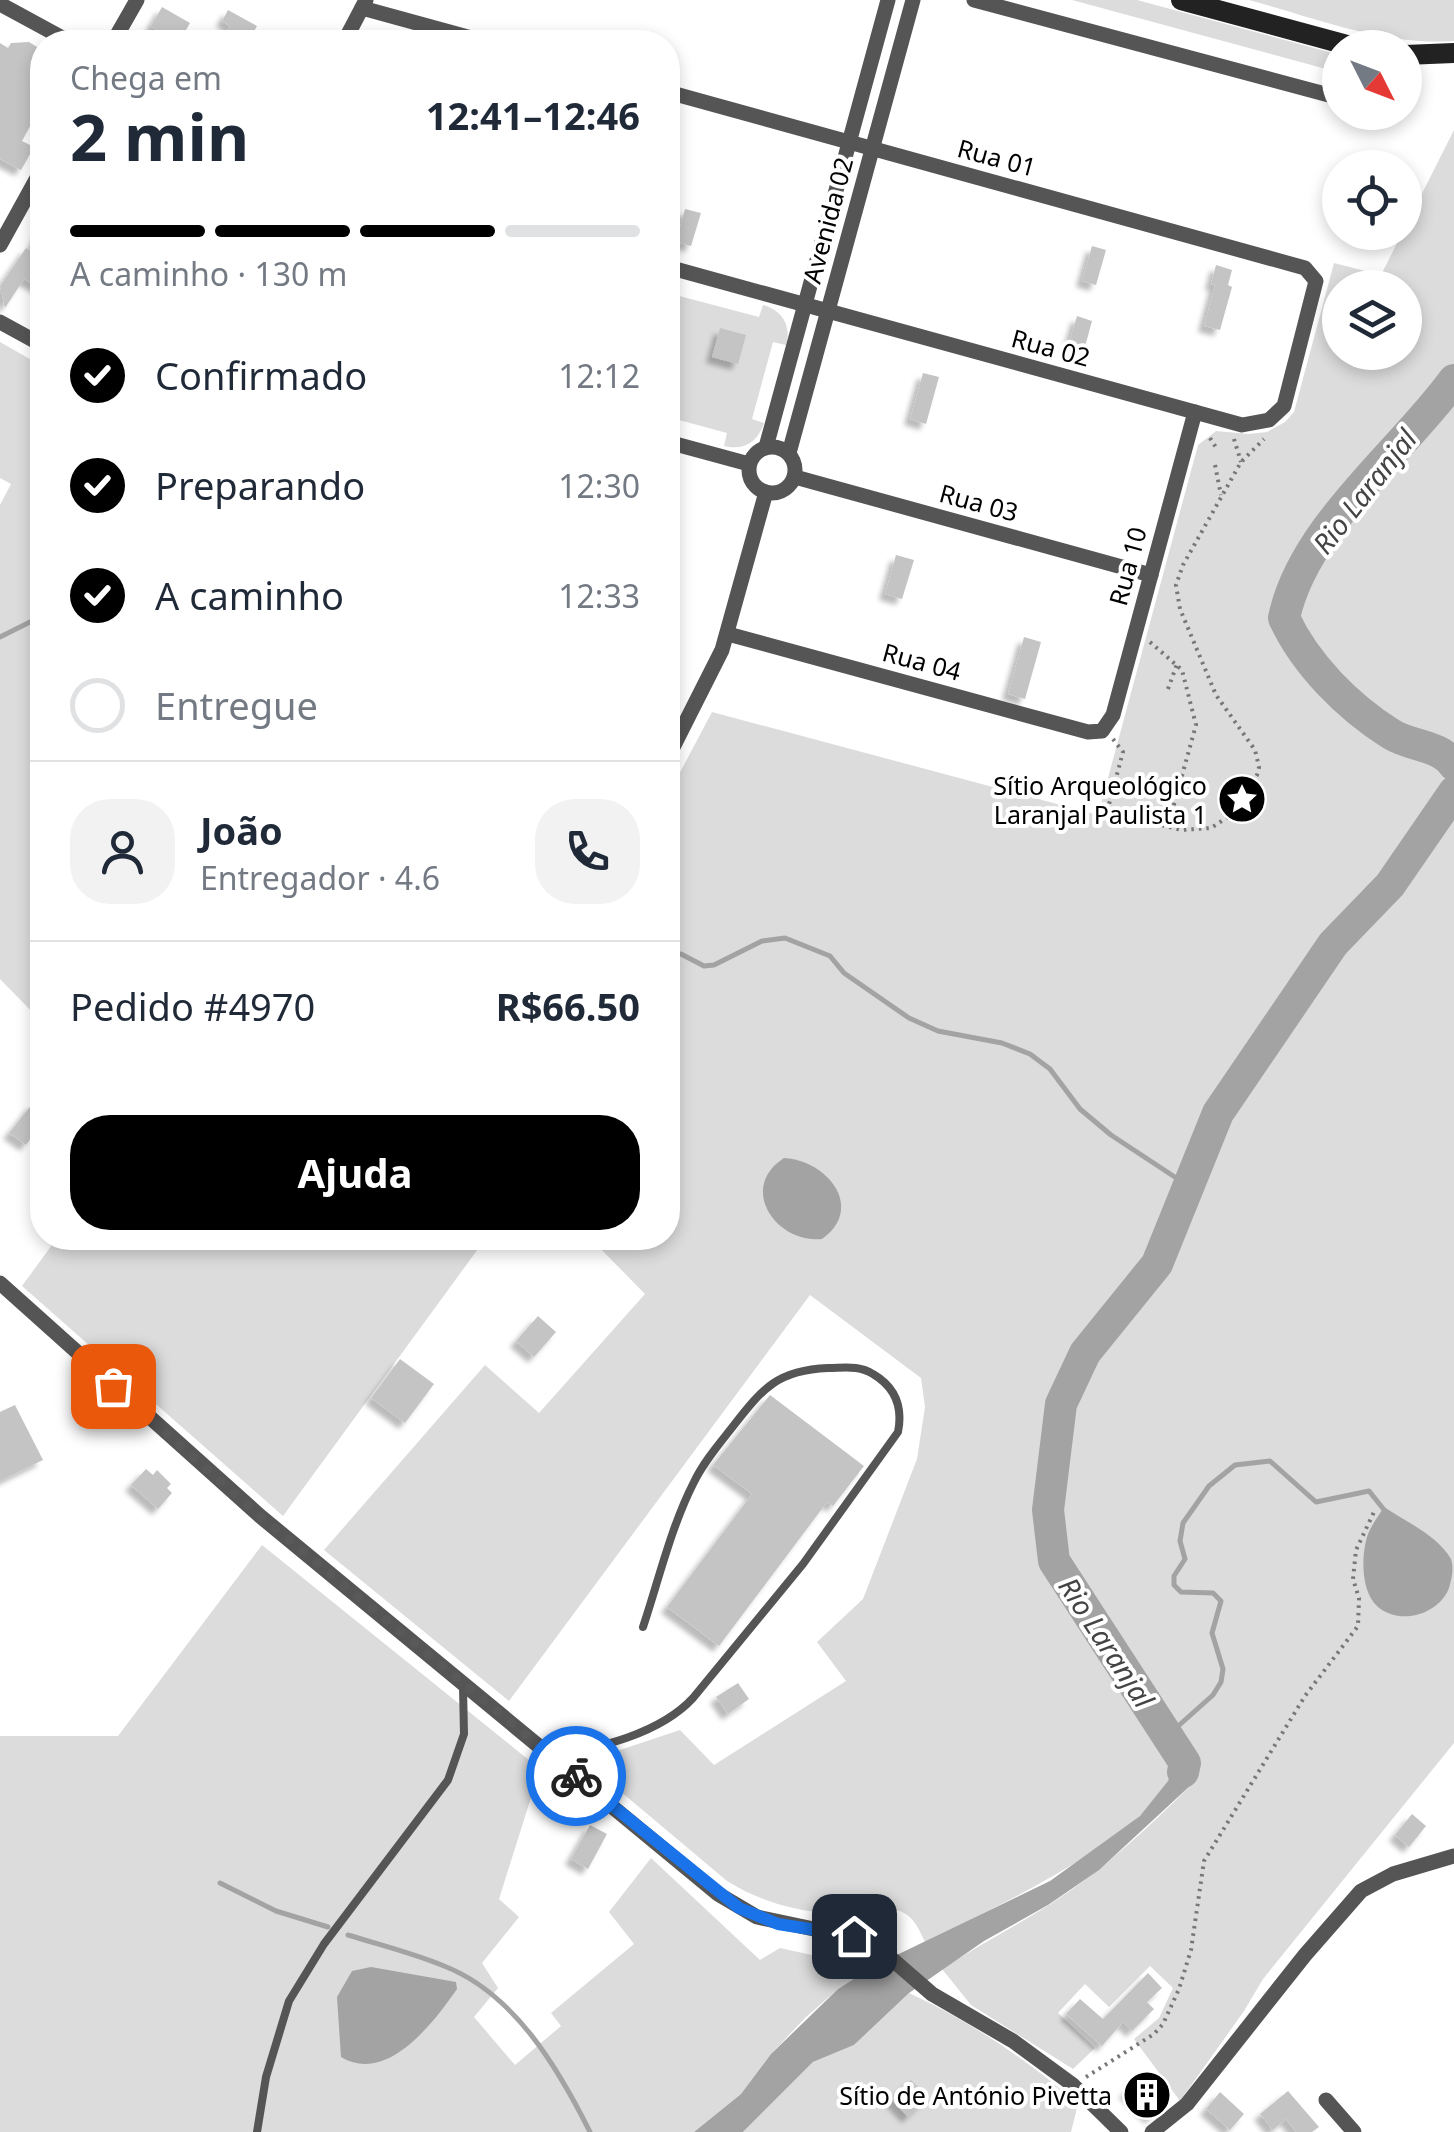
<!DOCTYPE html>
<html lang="pt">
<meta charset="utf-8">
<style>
:root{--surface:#fff;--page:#f2f2f3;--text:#1f2937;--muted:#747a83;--line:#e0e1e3;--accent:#000}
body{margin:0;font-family:"Noto Sans",sans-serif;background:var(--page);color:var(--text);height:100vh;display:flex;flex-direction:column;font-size:38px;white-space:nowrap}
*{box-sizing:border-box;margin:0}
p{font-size:32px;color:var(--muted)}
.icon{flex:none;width:55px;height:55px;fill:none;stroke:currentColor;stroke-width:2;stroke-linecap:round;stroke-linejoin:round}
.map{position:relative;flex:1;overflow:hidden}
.details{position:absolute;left:30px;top:30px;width:650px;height:1220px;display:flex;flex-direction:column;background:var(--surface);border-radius:40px;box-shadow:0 5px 15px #0003}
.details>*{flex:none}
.needle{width:65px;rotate:132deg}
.controls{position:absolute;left:1322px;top:30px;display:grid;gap:20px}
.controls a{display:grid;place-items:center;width:100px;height:100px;border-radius:50%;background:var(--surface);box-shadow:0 5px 15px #0003;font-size:50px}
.pin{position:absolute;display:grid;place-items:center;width:85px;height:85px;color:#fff;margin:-42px;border-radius:20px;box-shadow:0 5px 15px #0006}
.courier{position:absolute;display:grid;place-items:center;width:100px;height:100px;margin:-50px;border:8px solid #1a73e8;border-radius:50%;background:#fff;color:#222;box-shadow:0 2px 12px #0007}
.summary em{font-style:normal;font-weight:700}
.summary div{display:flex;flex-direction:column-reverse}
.summary{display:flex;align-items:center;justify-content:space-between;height:170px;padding:0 40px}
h1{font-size:65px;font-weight:700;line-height:75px}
.bar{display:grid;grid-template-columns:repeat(4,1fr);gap:15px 10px;align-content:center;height:120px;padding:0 40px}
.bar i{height:12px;border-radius:8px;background:var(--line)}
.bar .selected{background:var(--accent)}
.bar p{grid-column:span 4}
.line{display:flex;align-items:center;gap:25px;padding:0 40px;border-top:2px solid var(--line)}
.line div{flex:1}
.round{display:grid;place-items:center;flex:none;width:105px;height:105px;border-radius:40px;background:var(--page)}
ol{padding:0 40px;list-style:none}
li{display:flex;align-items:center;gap:30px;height:110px}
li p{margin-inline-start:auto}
li .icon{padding:10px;border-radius:50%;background:var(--accent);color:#fff;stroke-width:4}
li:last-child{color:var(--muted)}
li i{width:55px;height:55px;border:5px solid var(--line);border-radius:50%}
.primary-button{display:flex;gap:20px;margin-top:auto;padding:20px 40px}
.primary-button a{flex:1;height:115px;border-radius:40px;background:var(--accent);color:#fff;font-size:40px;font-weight:700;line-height:115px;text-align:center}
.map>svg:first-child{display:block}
.green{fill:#dcdcdc;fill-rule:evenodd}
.water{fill:#a3a3a3}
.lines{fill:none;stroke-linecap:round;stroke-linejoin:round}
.stream{stroke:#a3a3a3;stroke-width:5}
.river{stroke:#a3a3a3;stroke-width:32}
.building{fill:#c4c4c4;filter:url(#shadow)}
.path{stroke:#777;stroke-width:4;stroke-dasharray:2.5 5;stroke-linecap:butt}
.service{stroke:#555;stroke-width:8}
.minor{stroke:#555;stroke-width:15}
.secondary{stroke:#222;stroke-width:20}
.done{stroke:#595959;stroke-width:10;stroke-dasharray:0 18}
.route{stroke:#1a73e8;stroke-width:12}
.labels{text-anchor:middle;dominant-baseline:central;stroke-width:8;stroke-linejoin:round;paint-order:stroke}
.street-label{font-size:25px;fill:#000;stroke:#fff}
.poi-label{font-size:25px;fill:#000;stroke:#fff;text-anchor:end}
.water-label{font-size:28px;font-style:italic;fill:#444;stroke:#fff}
</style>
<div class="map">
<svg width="1454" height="2132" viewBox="0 0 1454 2132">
<defs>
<filter id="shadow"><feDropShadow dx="-6" dy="6" stdDeviation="2.5" flood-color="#0004"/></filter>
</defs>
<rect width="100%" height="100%" fill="#fff"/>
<g class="green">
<polygon points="1072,0 1137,0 1340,55 1340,85 1335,84 1337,72"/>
<path d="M1249,0H1454V41C1385,46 1315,18 1249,0Z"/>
<path d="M1454,130V1743L1263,1979L1244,2011L1180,2101L1134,2039L1159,2018L1173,1988L1150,1966L1109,2007L1085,1984L1058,2013L1095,2048L1073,2069L971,2005L942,1969C977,1946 1014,1927 1049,1905C1102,1871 1148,1828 1192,1784L1194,1756L1183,1744L1169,1737C1171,1746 1176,1758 1175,1767C1160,1833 983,1913 925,1942C919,1930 915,1918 902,1912C882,1902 861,1910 840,1912C802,1915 759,1901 727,1881L589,1765L587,1761L680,1730L714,1765L846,1681L817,1642L863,1599L917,1459L925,1407L921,1378L810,1295L509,1701L324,1550L485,1365L539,1413L645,1294L590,1238H668V795L712,712L1098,815L1198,445L1216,431L1249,434L1267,432L1285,422L1294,412L1334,263L1381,275ZM1340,288H1405V352H1340Z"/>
<path d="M668,293L759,317L763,305C782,310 792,326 786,345L773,342L752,419L764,423C758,442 744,451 724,446L727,433L668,417Z"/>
<polygon points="0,342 42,366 42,1016 40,1020 0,979 0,505 11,484 0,478"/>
<polygon points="57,1238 486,1238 283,1516 22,1286"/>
<polygon points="262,1545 540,1769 499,1899 519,1917 482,1963 498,1988 474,2017 515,2065 561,2026 551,2013 634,1944 609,1912 651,1858 760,1960 780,1948 821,1957 839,1947 860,1952 874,1966 838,1989 805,2018 771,2054 741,2094 694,2132 0,2132 0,1736 118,1736"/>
<path d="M909,1993C970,2021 1027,2060 1078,2104L1071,2132H743L813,2062L854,2045Z"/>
</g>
<g class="water">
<path d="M784,1158C826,1160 866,1207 822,1239C777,1244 737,1188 784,1158Z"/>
<path d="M1384,1507C1405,1521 1438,1536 1451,1559C1454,1569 1452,1577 1449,1588C1439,1614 1401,1626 1378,1607C1362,1593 1361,1561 1366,1541C1368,1530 1377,1518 1384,1507Z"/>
<path d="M1167,1736C1190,1748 1200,1758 1192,1784L1099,1870L1048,1905L984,1941L909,1993L854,2045L813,2062L743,2132H694L741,2094L771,2054L838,1989L874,1966L1050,1881L1140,1816L1168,1781L1176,1765Z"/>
<path d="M371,1967L456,1982L457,1989C434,2022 387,2085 341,2057L337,1997L352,1971Z"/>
</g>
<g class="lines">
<g class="stream">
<polyline points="0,637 42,616"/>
<polyline points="668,954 681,954 704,966 714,965 762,941 785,938 830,956 844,973 909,1018 938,1031 1002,1043 1030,1054 1050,1069 1080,1109 1111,1135 1190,1187"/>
<polyline points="1167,1736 1213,1695 1221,1682 1223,1669 1212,1633 1221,1601 1213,1593 1181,1592 1174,1585 1174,1576 1185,1559 1180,1541 1183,1523 1209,1486 1235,1465 1270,1461 1316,1502 1369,1491 1385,1511"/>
<polyline points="220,1883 276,1911 328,1927"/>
<path d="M348,1935C380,1945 413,1953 444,1966C514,1993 558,2068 590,2132"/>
</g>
<g class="river">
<path d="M1454,380C1401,453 1303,527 1284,618C1305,664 1348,707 1391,734C1412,747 1439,744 1454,765"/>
<polyline points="1183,1772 1185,1763 1054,1561 1048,1510 1061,1404 1085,1353 1157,1264 1218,1113 1333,944 1390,885 1454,792"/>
</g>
</g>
<g class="building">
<polygon points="162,7 190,23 179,42 149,42 157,30 151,26"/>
<polygon points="228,10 257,26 248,42 220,42 230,26 222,21"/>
<polygon points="29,42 42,50 42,119 36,115 22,141 34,147 21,170 0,159 0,43 8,48 11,43"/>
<polygon points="685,209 701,213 691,246 676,242"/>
<polygon points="42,227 42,289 24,279 5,308 0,286 26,248 30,250"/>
<polygon points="1092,246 1106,250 1096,285 1082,281"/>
<polygon points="1216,265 1232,270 1228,285 1232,287 1220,330 1204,326 1215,285 1211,284"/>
<polygon points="1077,316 1092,321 1083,354 1067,350"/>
<polygon points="720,328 746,335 738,364 712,357"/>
<polygon points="923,373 939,377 926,424 910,419"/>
<polygon points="896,555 914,560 902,599 885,594"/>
<polygon points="1024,637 1041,642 1025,699 1008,694"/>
<polygon points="33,1103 42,1110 42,1123 26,1145 9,1133"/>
<polygon points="538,1316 556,1332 534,1357 516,1341"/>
<polygon points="400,1359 434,1384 405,1423 371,1398"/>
<polygon points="770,1395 864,1466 833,1506 827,1502 719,1646 667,1607 752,1494 713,1465"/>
<polygon points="15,1405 43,1460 0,1481 0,1412"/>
<polygon points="146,1469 153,1475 157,1470 171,1484 167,1488 172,1493 158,1509 131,1485"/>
<polygon points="738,1683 749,1699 728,1714 716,1697"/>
<polygon points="1412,1814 1426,1826 1409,1847 1395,1835"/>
<polygon points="590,1825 607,1834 588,1869 571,1859"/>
<polygon points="1148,1973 1162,1988 1147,2002 1154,2009 1132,2031 1123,2022 1102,2046 1066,2014 1080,1999 1103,2019"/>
<polygon points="1144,2073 1170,2098 1151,2118 1125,2092"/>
<polygon points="911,2080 928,2097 908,2117 891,2099"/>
<polygon points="1288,2091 1319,2127 1312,2132 1296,2132 1286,2119 1273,2130 1260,2114"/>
<polygon points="1220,2092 1244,2114 1230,2130 1206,2109"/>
</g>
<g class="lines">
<g class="path">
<polyline points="1210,438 1217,449"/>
<polyline points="1234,439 1241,462"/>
<polyline points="1215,465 1221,495"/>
<polyline points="1150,642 1182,670 1196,725 1168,826"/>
<polyline points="1168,689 1177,664"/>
<polyline points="1113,739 1123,752 1107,812 1182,830 1211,828 1228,817 1257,775 1259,767 1255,750 1216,695 1180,609 1176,585 1183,565 1241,462 1264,439"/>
<polyline points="1086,2077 1154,2034 1163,2024 1179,1989 1191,1950 1204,1861 1305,1696 1358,1626 1359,1598 1353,1579 1356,1550 1374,1512"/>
</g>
<g class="service">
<path d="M553,1757C600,1747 660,1734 693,1698L803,1564L898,1432C903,1407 895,1387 873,1374C859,1365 844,1368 828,1368C778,1370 763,1388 734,1425C720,1443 704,1461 694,1482C671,1527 659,1579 643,1627"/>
<polyline points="257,2132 266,2077 289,2001 324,1944 448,1780 464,1734 463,1687"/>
</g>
<g class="minor">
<polyline points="974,0 1340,98"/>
<polyline points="0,4 70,42"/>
<polyline points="362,8 486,42"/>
<polyline points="113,42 137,0"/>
<polyline points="344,42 366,0"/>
<polyline points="668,92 1305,268 1316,281 1284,406 1269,420 1242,425 668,267"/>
<polyline points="0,245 42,169"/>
<polyline points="0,322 42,345"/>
<polyline points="668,442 749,464"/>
<circle cx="772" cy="470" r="23"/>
<polyline points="766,447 888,0"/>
<polyline points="789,453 913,0"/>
<polyline points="795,477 1151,575"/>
<polyline points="728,634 1088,732 1102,731 1113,715 1195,412"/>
<polyline points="668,757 722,650 766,492"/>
<polyline points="0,1283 260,1516 718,1894 757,1917 871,1941 932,1994 1013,2041 1073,2085 1121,2132"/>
<polyline points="1326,2100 1354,2132"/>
<polyline points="1152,2132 1187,2104 1305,1955 1361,1891 1393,1874 1454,1856"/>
</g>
<g class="secondary">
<polyline points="1181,0 1358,48"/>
<polyline points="1405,55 1454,53"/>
</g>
</g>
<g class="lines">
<polyline class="done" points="113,1386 260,1516 576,1776"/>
<polyline class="route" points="576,1776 739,1908 778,1924 854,1936"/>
</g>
<defs>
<g id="sight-disc" transform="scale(2.5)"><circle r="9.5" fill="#000" stroke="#fff"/><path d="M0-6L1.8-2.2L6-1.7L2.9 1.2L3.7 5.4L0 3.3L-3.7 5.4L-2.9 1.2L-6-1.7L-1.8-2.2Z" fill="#fff"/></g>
<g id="building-disc" transform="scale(2.5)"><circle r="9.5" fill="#000" stroke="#fff"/><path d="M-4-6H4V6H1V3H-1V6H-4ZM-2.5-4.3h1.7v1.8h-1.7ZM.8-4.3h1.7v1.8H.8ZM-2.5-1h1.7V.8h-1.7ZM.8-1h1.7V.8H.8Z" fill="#fff"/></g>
</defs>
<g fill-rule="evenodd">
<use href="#sight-disc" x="1242" y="799"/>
<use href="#building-disc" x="1147" y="2095"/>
</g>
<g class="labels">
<g class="street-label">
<text transform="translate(997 157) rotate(15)">Rua 01</text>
<text transform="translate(827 220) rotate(-75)">Avenida 02</text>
<text transform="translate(1051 347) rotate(15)">Rua 02</text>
<text transform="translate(979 502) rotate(15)">Rua 03</text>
<text transform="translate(1127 566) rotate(-75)">Rua 10</text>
<text transform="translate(922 661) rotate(15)">Rua 04</text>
</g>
<g class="poi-label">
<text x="1207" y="785">Sítio Arqueológico<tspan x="1207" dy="29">Laranjal Paulista 1</tspan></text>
<text x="1112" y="2095">Sítio de António Pivetta</text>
</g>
<g class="water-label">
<text transform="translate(1364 491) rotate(-52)">Rio Laranjal</text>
<text transform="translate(1107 1642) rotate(57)">Rio Laranjal</text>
</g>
</g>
</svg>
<div class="controls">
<a><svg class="needle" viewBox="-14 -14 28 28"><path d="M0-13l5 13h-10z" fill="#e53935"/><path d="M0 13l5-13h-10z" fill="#747a83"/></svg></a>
<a><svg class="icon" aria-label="locate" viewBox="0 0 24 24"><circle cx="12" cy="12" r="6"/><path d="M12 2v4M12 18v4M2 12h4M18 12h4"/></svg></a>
<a><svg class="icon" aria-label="layers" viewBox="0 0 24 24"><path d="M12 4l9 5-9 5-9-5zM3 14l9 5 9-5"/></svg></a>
</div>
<div class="pin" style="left:113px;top:1386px;background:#ea580c"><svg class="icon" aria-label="bag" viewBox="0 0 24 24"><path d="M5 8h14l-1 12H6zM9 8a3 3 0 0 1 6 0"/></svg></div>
<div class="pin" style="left:854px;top:1936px;background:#1f2937"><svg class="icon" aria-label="home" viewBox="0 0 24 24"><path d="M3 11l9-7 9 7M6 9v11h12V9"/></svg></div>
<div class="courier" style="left:576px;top:1776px"><svg class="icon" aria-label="bike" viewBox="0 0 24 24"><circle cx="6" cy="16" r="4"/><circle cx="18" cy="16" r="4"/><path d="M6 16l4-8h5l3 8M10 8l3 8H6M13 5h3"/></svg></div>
<section class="details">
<div class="summary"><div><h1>2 min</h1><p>Chega em</p></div><em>12:41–12:46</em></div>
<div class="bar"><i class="selected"></i><i class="selected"></i><i class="selected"></i><i></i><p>A caminho · 130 m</p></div>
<ol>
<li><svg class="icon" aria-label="check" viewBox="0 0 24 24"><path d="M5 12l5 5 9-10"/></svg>Confirmado<p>12:12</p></li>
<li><svg class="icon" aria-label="check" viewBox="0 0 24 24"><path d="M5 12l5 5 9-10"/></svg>Preparando<p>12:30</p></li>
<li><svg class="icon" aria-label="check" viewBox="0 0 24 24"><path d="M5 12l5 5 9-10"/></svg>A caminho<p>12:33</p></li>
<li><i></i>Entregue</li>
</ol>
<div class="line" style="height:180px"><a class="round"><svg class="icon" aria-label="person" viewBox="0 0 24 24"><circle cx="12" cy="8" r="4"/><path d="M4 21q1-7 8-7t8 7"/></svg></a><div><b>João</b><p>Entregador · 4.6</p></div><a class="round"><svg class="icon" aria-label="phone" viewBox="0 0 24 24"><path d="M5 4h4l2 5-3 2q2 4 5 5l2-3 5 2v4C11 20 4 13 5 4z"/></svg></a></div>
<div class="line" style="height:130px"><div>Pedido #4970</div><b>R$66.50</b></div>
<div class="primary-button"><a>Ajuda</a></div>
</section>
</div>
